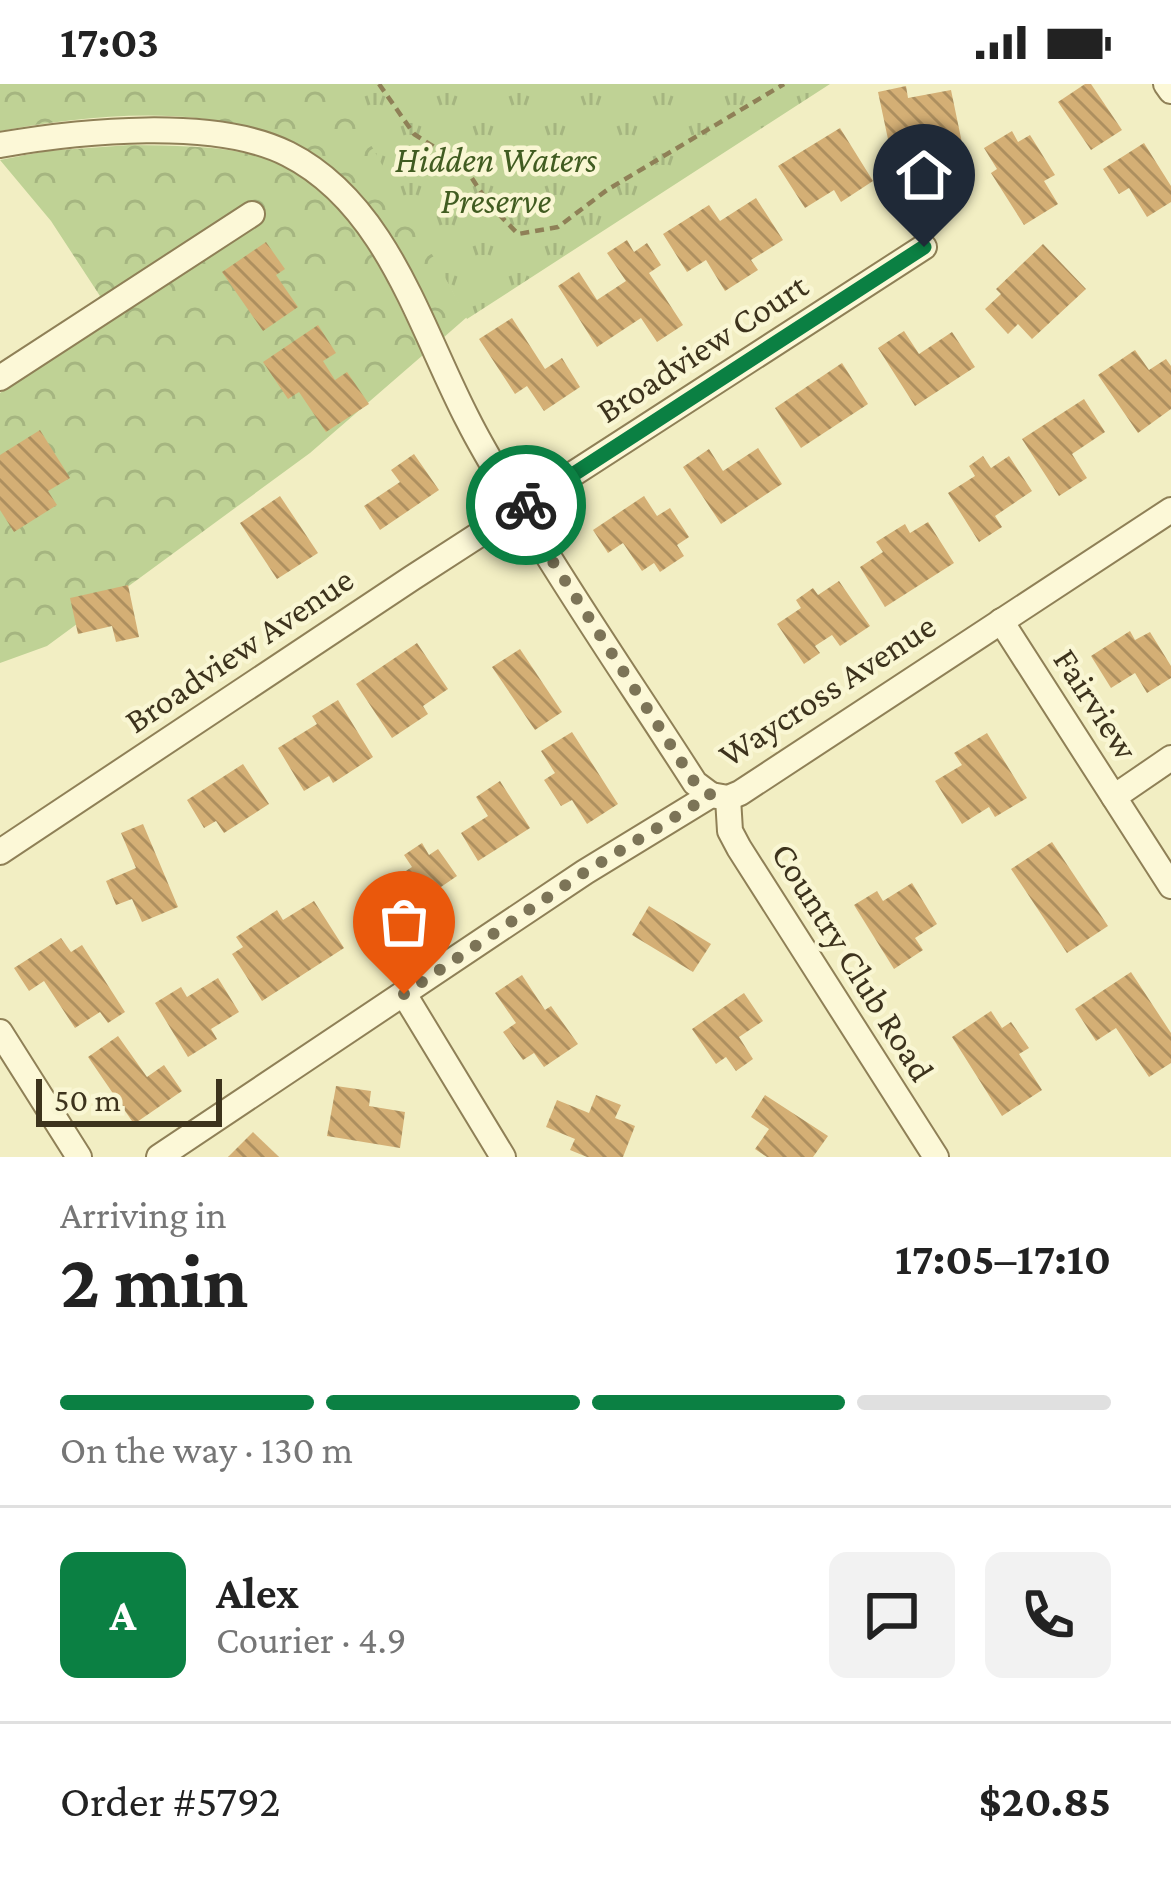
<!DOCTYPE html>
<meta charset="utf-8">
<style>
:root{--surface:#fff;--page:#f2f2f2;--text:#222;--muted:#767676;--line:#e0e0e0;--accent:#0b8043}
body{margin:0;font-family:"Crimson Pro",serif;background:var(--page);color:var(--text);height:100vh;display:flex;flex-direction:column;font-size:45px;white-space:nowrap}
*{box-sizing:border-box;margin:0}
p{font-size:39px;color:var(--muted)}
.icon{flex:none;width:66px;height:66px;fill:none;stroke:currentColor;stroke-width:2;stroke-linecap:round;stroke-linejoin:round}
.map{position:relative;height:1073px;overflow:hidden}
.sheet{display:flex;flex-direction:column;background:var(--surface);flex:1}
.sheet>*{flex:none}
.scale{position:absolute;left:36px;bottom:30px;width:186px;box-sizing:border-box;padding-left:12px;border:6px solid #3d331d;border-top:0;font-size:33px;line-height:42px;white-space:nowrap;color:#3d331d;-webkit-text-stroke:9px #f9f6d3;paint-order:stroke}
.pin{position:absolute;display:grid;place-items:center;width:102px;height:102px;color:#fff;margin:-123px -51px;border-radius:50% 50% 50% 0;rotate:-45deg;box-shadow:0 0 12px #0007}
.pin .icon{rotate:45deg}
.courier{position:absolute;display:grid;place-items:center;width:120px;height:120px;margin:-60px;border:9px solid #0b8043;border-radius:50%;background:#fff;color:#222;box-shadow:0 3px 15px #0007}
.summary em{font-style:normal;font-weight:700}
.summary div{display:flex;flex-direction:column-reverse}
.summary{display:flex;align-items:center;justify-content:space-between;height:204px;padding:0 60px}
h1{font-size:78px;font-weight:700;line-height:90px}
.bar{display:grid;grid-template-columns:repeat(4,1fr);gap:18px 12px;align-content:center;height:144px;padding:0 60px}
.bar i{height:15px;border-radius:9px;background:var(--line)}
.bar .current{background:var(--accent)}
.bar p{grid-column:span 4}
.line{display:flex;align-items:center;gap:30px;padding:0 60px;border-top:3px solid var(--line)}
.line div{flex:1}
.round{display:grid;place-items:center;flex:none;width:126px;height:126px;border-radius:18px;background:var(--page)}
.status{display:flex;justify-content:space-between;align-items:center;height:84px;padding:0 60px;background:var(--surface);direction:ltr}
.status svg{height:33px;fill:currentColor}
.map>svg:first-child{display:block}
.grass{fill:url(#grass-tufts)}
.forest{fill:url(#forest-crowns)}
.building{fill:url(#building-back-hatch)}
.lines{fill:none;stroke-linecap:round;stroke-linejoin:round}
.minor-casing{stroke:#8f8057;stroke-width:28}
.path{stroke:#8f8057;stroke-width:4.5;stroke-dasharray:9 6;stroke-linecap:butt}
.minor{stroke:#fcf8d7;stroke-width:24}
.done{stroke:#7c7457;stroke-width:12;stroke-dasharray:0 21.6}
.route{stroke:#0b8043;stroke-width:15}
.labels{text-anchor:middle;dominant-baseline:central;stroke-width:9;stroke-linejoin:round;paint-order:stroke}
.park-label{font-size:36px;font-style:italic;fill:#415c21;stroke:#f9f6d3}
.street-label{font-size:36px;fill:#3d331d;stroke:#f9f6d3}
</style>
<div class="status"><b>17:03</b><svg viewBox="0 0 49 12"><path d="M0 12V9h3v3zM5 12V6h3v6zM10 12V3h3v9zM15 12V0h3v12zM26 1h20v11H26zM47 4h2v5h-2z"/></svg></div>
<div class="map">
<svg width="1171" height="1073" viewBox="0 0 1171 1073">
<defs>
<pattern id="grass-tufts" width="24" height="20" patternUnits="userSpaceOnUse" patternTransform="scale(3)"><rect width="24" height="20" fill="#bfd295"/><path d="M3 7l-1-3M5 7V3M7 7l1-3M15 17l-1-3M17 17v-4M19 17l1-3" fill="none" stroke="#a5b580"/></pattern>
<pattern id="forest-crowns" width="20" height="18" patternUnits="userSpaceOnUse" patternTransform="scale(3)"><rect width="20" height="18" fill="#bfd295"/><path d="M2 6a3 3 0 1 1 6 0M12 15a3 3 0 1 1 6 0" fill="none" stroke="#a5b580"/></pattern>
<pattern id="building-back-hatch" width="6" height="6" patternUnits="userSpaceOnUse" patternTransform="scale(3)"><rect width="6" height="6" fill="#d4af75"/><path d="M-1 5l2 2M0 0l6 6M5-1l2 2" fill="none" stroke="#ad8f5f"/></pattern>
</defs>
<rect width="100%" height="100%" fill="#f2eec3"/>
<polygon class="grass" points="315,0 830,0 467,235 447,198"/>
<g class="forest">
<path d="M0,0H337L467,233L443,254C419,204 394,145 355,104C268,12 115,26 0,47Z"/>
<path d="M130,61C172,62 217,61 258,72C347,97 387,196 423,271L310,369L47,562L0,579V309L59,264L100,212L51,137L0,76L47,67Z"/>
</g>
<g class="building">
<polygon points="1085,0 1091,0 1122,46 1091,66 1058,18"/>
<polygon points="906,2 908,14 951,6 962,59 892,74 878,8"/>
<polygon points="840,44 873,97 841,118 834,106 805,124 778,82"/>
<polygon points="1012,47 1018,58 1030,51 1055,91 1044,97 1058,120 1024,141 991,89 997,85 984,64"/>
<polygon points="1144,59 1171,102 1171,118 1147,133 1129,104 1119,110 1103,85"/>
<polygon points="756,114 783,156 751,176 758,186 725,207 706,176 687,188 663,150 709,121 720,137"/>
<polygon points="627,156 634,168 647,159 661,181 649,189 683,241 657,258 641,234 597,263 558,202 579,188 597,216 626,197 607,169"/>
<polygon points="266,158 285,185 276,191 298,223 263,247 222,188"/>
<polygon points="1043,160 1086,205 1032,255 1018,240 1008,250 985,225 1001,210 996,205"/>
<polygon points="512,234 545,285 562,274 580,303 544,327 527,302 515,310 479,255"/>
<polygon points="318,241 336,269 323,277 335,296 347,288 369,320 326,348 299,308 288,315 263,278"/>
<polygon points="904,247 919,270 952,248 975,283 915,322 878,264"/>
<polygon points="1135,266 1149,286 1166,275 1171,282 1171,325 1138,349 1098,291"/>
<polygon points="842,279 868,320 801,364 775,324"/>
<polygon points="1084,315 1105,348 1072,370 1087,394 1059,412 1022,355"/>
<polygon points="40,346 70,394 48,407 57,421 14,448 0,426 0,371"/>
<polygon points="758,364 782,400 721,440 683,383 709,365 723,387"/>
<polygon points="414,370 439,406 380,446 364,422 400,398 391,386"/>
<polygon points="983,372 991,384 1009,372 1032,407 995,432 1002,443 979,458 948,409 975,392 969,382"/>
<polygon points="280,412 318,469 277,495 240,439"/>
<polygon points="644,412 657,432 670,424 689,453 677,461 684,472 660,488 654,479 642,487 623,459 608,469 593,446"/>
<polygon points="928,438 954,479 885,523 860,483 883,468 876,458 905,440 910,449"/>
<polygon points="839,497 870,542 840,562 832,551 815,562 820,569 804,580 777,540 801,524 796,516 813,504 818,511"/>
<polygon points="128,501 139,553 116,558 112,542 78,550 70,514"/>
<polygon points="1130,547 1135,556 1150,548 1171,582 1171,594 1147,609 1135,589 1111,604 1091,572"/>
<polygon points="417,559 448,605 423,622 428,630 392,654 356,600"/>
<polygon points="520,565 562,628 535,646 492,583"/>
<polygon points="338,616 373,673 333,699 329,692 304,707 278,664 317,640 312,632"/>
<polygon points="572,648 618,720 587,740 572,716 561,722 544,696 555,689 541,667"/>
<polygon points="987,649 1027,714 995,733 989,723 962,740 935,697 962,681 954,669"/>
<polygon points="243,680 269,720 224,749 216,737 204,744 187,716"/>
<polygon points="500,697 530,744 478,777 461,749 488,732 476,713"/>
<polygon points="143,740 178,823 142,838 132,815 116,821 106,797 136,784 121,749"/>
<polygon points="1052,758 1108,842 1067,869 1011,785"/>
<polygon points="422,759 429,771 438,765 457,792 397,833 378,805 412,783 404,771"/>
<polygon points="912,799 937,840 915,854 923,866 894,885 854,821 877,807 883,817"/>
<polygon points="314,817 344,864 262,917 232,870 243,863 236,853 277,826 283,836"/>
<polygon points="649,822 711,860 693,888 632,851"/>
<polygon points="61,854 71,868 82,861 125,928 108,939 100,928 75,944 44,897 29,907 14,884"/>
<polygon points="1131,888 1171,949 1171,979 1149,993 1116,944 1096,957 1075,925"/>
<polygon points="522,891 545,926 551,922 578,960 544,983 534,969 523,976 503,948 516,939 495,909"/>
<polygon points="218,894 239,928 211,945 217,955 188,973 155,919 181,903 187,913"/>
<polygon points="744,909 763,937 739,953 753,975 736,987 726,973 716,980 692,945"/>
<polygon points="991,927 1002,944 1011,938 1029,964 1019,970 1042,1006 1002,1032 952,953"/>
<polygon points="118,952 147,993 164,981 182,1007 134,1040 88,973"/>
<polygon points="336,1002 371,1007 369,1022 405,1028 400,1064 327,1052"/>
<polygon points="596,1011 621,1021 615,1034 635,1042 623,1073 587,1073 570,1066 575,1055 546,1043 557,1016 589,1029"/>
<polygon points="765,1011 828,1052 813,1073 767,1073 755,1065 769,1045 751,1033"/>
<polygon points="253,1048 279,1073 228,1073"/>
</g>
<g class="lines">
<g class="minor-casing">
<g id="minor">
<polyline points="1166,0 1171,7"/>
<path d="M0,61C79,47 215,33 288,70C387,120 420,244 468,336C483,366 501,395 518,423C574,517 636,607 695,699L711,711"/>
<polyline points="0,294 252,130"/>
<polyline points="1001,537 1171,802"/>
<polyline points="1114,713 1171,674"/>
<polyline points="728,714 730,747 739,764 936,1073"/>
<polyline points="0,768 412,494 924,163"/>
<polyline points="404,910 503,1073"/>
<polyline points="0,948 79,1073"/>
<polyline points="159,1073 585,788 711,711 728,714 740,709 1171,426"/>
</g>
</g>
<polyline class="path" points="379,0 414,50 464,82 488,119 518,150 558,143 607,106 784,0"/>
<use href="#minor" class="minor"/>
</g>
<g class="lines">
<polyline class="done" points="404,910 585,788 711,711 695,699 519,425 526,421"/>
<polyline class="route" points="526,421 924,163"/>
</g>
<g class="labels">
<g class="park-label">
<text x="496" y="76">Hidden Waters<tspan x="496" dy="41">Preserve</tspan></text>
</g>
<g class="street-label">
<text transform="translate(702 264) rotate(-33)">Broadview Court</text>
<text transform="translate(239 566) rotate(-34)">Broadview Avenue</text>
<text transform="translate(827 606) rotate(-33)">Waycross Avenue</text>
<text transform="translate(1096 620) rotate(57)">Fairview</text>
<text transform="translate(853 878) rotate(58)">Country Club Road</text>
</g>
</g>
</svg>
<div class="scale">50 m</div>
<div class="pin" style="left:404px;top:910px;background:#ea580c"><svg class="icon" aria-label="bag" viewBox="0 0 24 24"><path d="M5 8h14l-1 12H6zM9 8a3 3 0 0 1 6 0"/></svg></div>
<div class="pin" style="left:924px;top:163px;background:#1f2937"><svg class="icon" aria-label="home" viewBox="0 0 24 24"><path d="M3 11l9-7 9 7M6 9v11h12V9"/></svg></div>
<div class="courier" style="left:526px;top:421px"><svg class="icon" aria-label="bike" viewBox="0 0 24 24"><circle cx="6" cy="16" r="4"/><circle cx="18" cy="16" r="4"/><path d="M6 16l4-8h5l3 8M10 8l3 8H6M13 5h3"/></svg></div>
</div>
<section class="sheet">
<div class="summary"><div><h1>2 min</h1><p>Arriving in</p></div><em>17:05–17:10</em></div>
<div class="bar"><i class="current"></i><i class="current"></i><i class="current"></i><i></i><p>On the way · 130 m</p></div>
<div class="line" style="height:216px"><b class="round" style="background:var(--accent);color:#fff">A</b><div><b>Alex</b><p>Courier · 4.9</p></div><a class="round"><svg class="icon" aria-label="chat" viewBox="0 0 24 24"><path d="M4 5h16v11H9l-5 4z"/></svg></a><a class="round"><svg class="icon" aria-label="phone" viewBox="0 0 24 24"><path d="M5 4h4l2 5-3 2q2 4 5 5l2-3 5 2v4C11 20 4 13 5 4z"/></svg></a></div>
<div class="line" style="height:156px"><div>Order #5792</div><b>$20.85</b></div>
</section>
